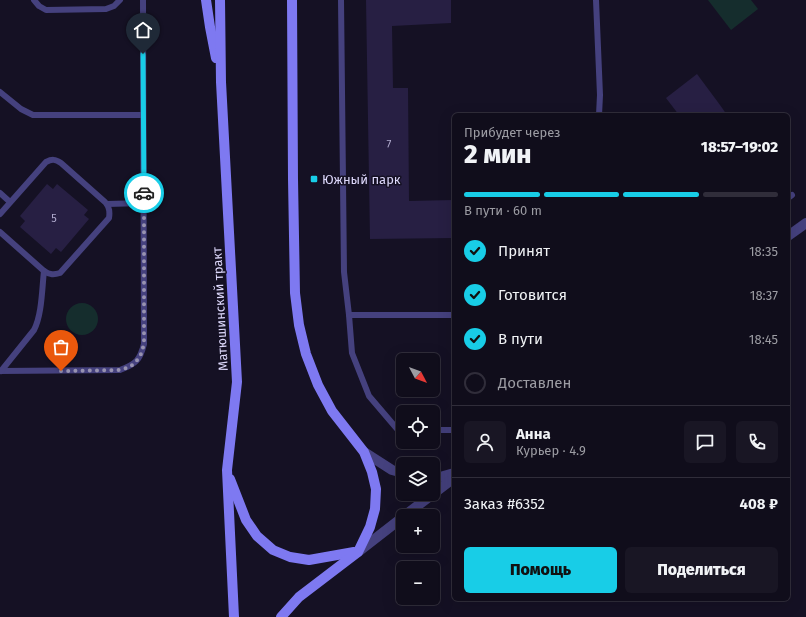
<!DOCTYPE html>
<html lang="ru">
<meta charset="utf-8">
<style>
:root{--surface:#100d1b;--page:#191624;--text:#f1f3f6;--muted:#9c9ca3;--line:#302d3a;--accent:#18cde7}
body{margin:0;font-family:"Fira Sans",sans-serif;background:var(--page);color:var(--text);height:100vh;display:flex;flex-direction:column;font-size:15px;white-space:nowrap}
*{box-sizing:border-box;margin:0}
p{font-size:13px;color:var(--muted)}
.icon{flex:none;width:22px;height:22px;fill:none;stroke:currentColor;stroke-width:2;stroke-linecap:round;stroke-linejoin:round}
.map{position:relative;flex:1;overflow:hidden}
.side{position:absolute;left:452px;top:113px;width:338px;height:488px;display:flex;flex-direction:column;background:var(--surface);border-radius:6px;box-shadow:0 4px 16px #0002,0 0 0 1px var(--line)}
.side>*{flex:none}
.needle{width:26px;rotate:131deg}
.buttons{position:absolute;left:396px;top:353px;display:grid;gap:8px}
.buttons a{display:grid;place-items:center;width:44px;height:44px;border-radius:6px;background:var(--surface);box-shadow:0 4px 16px #0002,0 0 0 1px var(--line);font-size:20px}
.pin{position:absolute;display:grid;place-items:center;width:34px;height:34px;color:#fff;margin:-41px -17px;border-radius:50% 50% 50% 0;rotate:-45deg;box-shadow:0 0 4px #0007}
.pin .icon{rotate:45deg}
.courier{position:absolute;display:grid;place-items:center;width:40px;height:40px;margin:-20px;border:3px solid #18cde7;border-radius:50%;background:#fff;color:#222;box-shadow:0 1px 5px #0007}
.headline em{font-style:normal;font-weight:800}
.headline div{display:flex;flex-direction:column-reverse}
.headline{display:flex;align-items:center;justify-content:space-between;height:68px;padding:0 12px}
h1{font-size:26px;font-weight:800;line-height:30px}
.bar{display:grid;grid-template-columns:repeat(4,1fr);gap:6px 4px;align-content:center;height:48px;padding:0 12px}
.bar i{height:5px;border-radius:3px;background:var(--line)}
.bar .active{background:var(--accent)}
.bar p{grid-column:span 4}
.line{display:flex;align-items:center;gap:10px;padding:0 12px;border-top:1px solid var(--line)}
.line div{flex:1}
.round{display:grid;place-items:center;flex:none;width:42px;height:42px;border-radius:6px;background:var(--page)}
ol{padding:0 12px;list-style:none}
li{display:flex;align-items:center;gap:12px;height:44px}
li p{margin-inline-start:auto}
li .icon{padding:4px;border-radius:50%;background:var(--accent);color:#111;stroke-width:4}
li:last-child{color:var(--muted)}
li i{width:22px;height:22px;border:2px solid var(--line);border-radius:50%}
.button{display:flex;gap:8px;margin-top:auto;padding:8px 12px}
.button a{flex:1;height:46px;border-radius:6px;background:var(--accent);color:#111;font-size:16px;font-weight:800;line-height:46px;text-align:center}
.button a+a{background:var(--page);color:var(--text)}
.map>svg:first-child{display:block}
.green{fill:#152d2d}
.building{fill:#271f43}
.lines{fill:none;stroke-linecap:round;stroke-linejoin:round}
.lane{stroke:#45417e;stroke-width:6}
.street{stroke:#45417e;stroke-width:10}
.secondary{stroke:#7e79f1;stroke-width:10}
.done{stroke:#9792b0;stroke-width:4;stroke-dasharray:0 7.2}
.route{stroke:#18cde7;stroke-width:5}
.poi-dot{fill:#18cde7;stroke:#151124;stroke-width:1.5}
.labels{text-anchor:middle;dominant-baseline:central;stroke-width:3;stroke-linejoin:round;paint-order:stroke}
.number-label{font-size:11px;fill:#b0aacd}
.poi-label{font-size:13px;fill:#ddd8fb;stroke:#151124;text-anchor:start}
.street-label{font-size:13px;fill:#ddd8fb;stroke:#151124}
</style>
<div class="map">
<svg width="806" height="617" viewBox="0 0 806 617">
<rect width="100%" height="100%" fill="#151124"/>
<g class="green">
<polygon points="708,0 751,0 758,9 731,30"/>
<circle cx="82" cy="319" r="16"/>
</g>
<g class="building">
<polygon points="366,0 451,0 451,23 392,26 393,88 408,88 409,201 454,200 454,238 370,239"/>
<polygon points="697,74 720,105 727,115 679,115 666,98"/>
<polygon points="47,184 53,189 57,184 88,210 84,215 89,219 61,252 56,248 51,254 20,227 25,221 20,216"/>
</g>
<g class="lines">
<g class="lane">
<polyline points="34,0 39,6 46,10 106,9 114,6 120,0"/>
<polyline points="341,0 344,272 349,315"/>
<polyline points="596,0 600,95 599,115"/>
<polyline points="0,92 21,109 33,115 143,115"/>
<polyline points="0,193 10,202"/>
<polyline points="788,198 792,195"/>
<polyline points="107,204 144,203"/>
<path d="M0,214L46,162C52,159 55,159 61,163L105,202C110,207 110,212 109,218L60,273C54,275 50,275 44,271L0,232"/>
<path d="M0,371L120,370C136,364 140,360 144,344L143,0"/>
<path d="M1,371L34,330C42,315 42,288 44,271"/>
<polyline points="403,430 398,430 369,396 352,353 349,315 454,315"/>
<polyline points="433,430 454,430"/>
</g>
<g class="street">
<polyline points="788,236 806,223"/>
<polyline points="364,452 392,470 403,473"/>
<polyline points="433,477 440,477 454,473"/>
<polyline points="433,494 454,478"/>
<polyline points="404,516 433,494"/>
<polyline points="358,552 403,517"/>
</g>
<g class="secondary">
<polyline points="206,0 210,27 216,58"/>
<polyline points="220,0 221,82 237,382 227,470 234,617"/>
<polyline points="230,479 246,520 257,536 273,550 290,557 309,560 354,552"/>
<polyline points="281,617 299,597 358,552 370,527 375,509 376,489 372,472 364,452 332,411 318,385 306,354 299,325 295,293 293,179 292,0"/>
</g>
</g>
<g class="lines">
<polyline class="done" points="61,371 120,370 130,367 136,362 141,354 144,344 144,193"/>
<polyline class="route" points="143,54 144,193"/>
</g>
<rect class="poi-dot" x="310" y="175" width="8" height="8" rx="2"/>
<g class="labels">
<g class="number-label">
<text x="389" y="144">7</text>
<text x="54" y="218">5</text>
</g>
<g class="poi-label">
<text x="322" y="179">Южный парк</text>
</g>
<g class="street-label">
<text transform="translate(220 309) rotate(-93)">Матюшинский тракт</text>
</g>
</g>
</svg>
<div class="buttons">
<a><svg class="needle" viewBox="-14 -14 28 28"><path d="M0-13l5 13h-10z" fill="#e53935"/><path d="M0 13l5-13h-10z" fill="#9c9ca3"/></svg></a>
<a><svg class="icon" aria-label="locate" viewBox="0 0 24 24"><circle cx="12" cy="12" r="6"/><path d="M12 2v4M12 18v4M2 12h4M18 12h4"/></svg></a>
<a><svg class="icon" aria-label="layers" viewBox="0 0 24 24"><path d="M12 4l9 5-9 5-9-5zM3 14l9 5 9-5"/></svg></a>
<a>+</a>
<a>−</a>
</div>
<div class="pin" style="left:61px;top:371px;background:#ea580c"><svg class="icon" aria-label="bag" viewBox="0 0 24 24"><path d="M5 8h14l-1 12H6zM9 8a3 3 0 0 1 6 0"/></svg></div>
<div class="pin" style="left:143px;top:54px;background:#1f2937"><svg class="icon" aria-label="home" viewBox="0 0 24 24"><path d="M3 11l9-7 9 7M6 9v11h12V9"/></svg></div>
<div class="courier" style="left:144px;top:193px"><svg class="icon" aria-label="car" viewBox="0 0 24 24"><path d="M5 17H2v-5l4-1 3-4h7l3 4 3 1v5h-3M9 17h6M6 11h13"/><circle cx="7" cy="17" r="2"/><circle cx="17" cy="17" r="2"/></svg></div>
<section class="side">
<div class="headline"><div><h1>2 мин</h1><p>Прибудет через</p></div><em>18:57–19:02</em></div>
<div class="bar"><i class="active"></i><i class="active"></i><i class="active"></i><i></i><p>В пути · 60 m</p></div>
<ol>
<li><svg class="icon" aria-label="check" viewBox="0 0 24 24"><path d="M5 12l5 5 9-10"/></svg>Принят<p>18:35</p></li>
<li><svg class="icon" aria-label="check" viewBox="0 0 24 24"><path d="M5 12l5 5 9-10"/></svg>Готовится<p>18:37</p></li>
<li><svg class="icon" aria-label="check" viewBox="0 0 24 24"><path d="M5 12l5 5 9-10"/></svg>В пути<p>18:45</p></li>
<li><i></i>Доставлен</li>
</ol>
<div class="line" style="height:72px"><a class="round"><svg class="icon" aria-label="person" viewBox="0 0 24 24"><circle cx="12" cy="8" r="4"/><path d="M4 21q1-7 8-7t8 7"/></svg></a><div><b>Анна</b><p>Курьер · 4.9</p></div><a class="round"><svg class="icon" aria-label="chat" viewBox="0 0 24 24"><path d="M4 5h16v11H9l-5 4z"/></svg></a><a class="round"><svg class="icon" aria-label="phone" viewBox="0 0 24 24"><path d="M5 4h4l2 5-3 2q2 4 5 5l2-3 5 2v4C11 20 4 13 5 4z"/></svg></a></div>
<div class="line" style="height:52px"><div>Заказ #6352</div><b>408 ₽</b></div>
<div class="button"><a>Помощь</a><a>Поделиться</a></div>
</section>
</div>
